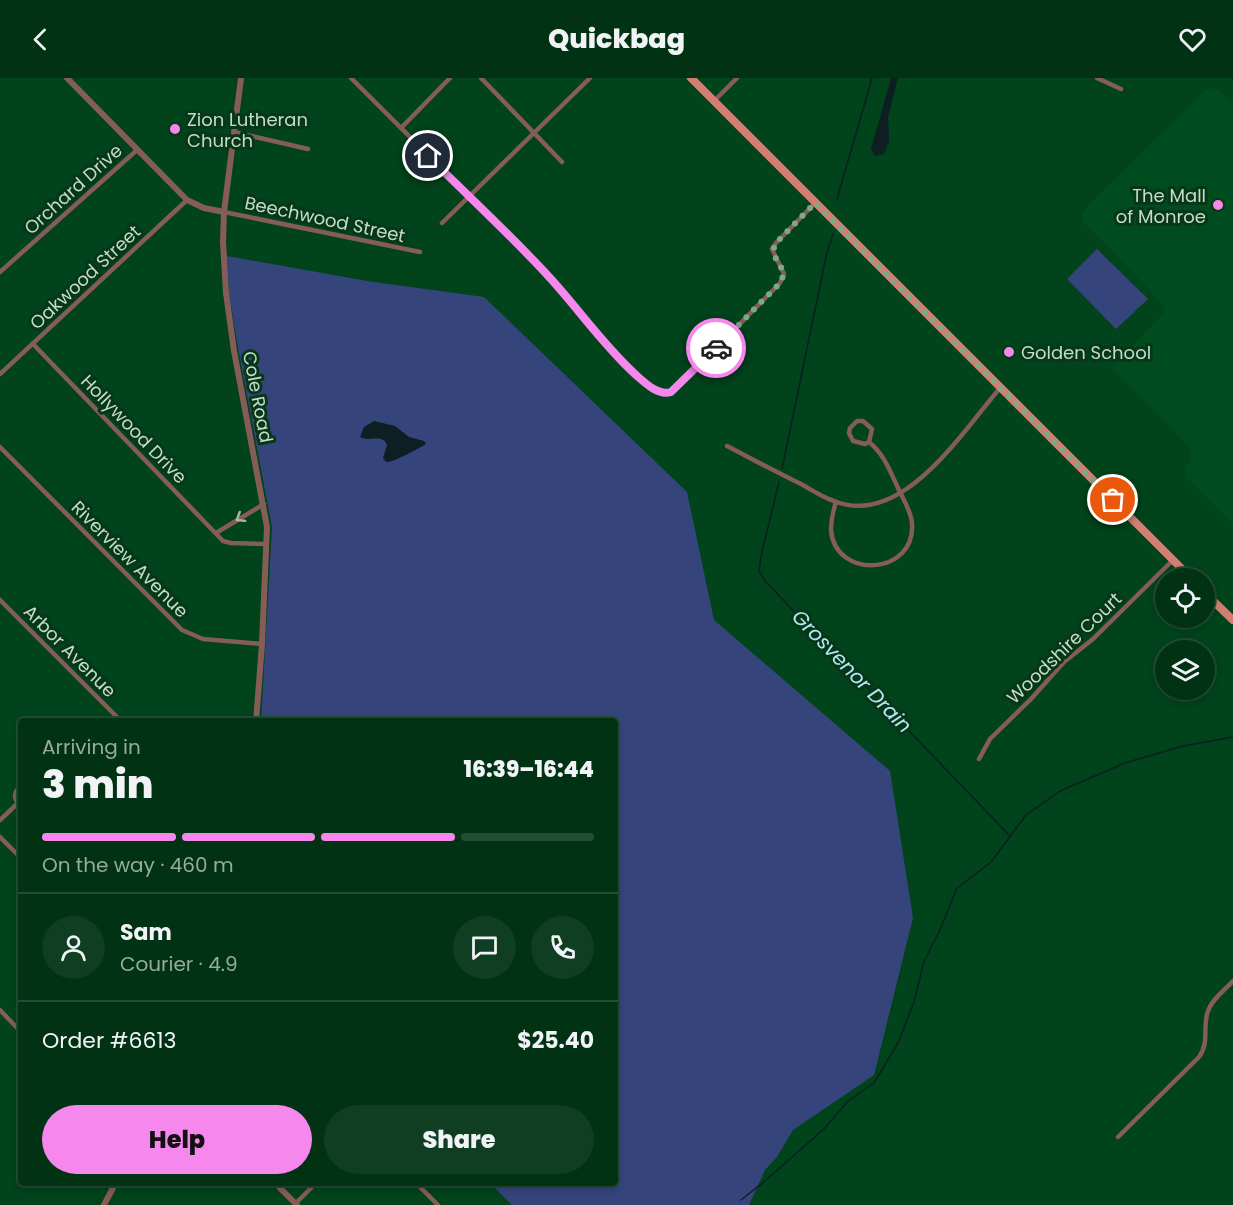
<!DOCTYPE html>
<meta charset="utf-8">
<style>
:root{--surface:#013214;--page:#0f3e22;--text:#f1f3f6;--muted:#96aaa0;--line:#234d34;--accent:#f688ed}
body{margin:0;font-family:Poppins,sans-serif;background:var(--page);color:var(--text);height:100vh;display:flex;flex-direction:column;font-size:22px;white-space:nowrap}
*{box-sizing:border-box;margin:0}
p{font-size:20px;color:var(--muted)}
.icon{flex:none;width:33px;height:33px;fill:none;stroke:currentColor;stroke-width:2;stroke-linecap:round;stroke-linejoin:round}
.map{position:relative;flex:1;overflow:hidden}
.details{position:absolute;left:18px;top:640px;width:600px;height:468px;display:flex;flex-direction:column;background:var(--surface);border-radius:6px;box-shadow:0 3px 9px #0003,0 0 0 2px var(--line)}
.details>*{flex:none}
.tools{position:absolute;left:1155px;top:490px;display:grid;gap:12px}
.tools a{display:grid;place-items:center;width:60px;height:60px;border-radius:50%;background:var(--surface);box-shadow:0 3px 9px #0003,0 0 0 2px var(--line);font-size:30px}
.pin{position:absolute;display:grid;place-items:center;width:51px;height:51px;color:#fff;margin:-26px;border:3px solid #fff;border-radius:50%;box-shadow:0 2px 6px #0007}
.courier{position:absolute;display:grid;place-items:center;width:60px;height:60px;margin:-30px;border:4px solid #f688ed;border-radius:50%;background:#fff;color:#222;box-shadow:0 2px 8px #0007}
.head em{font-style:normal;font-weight:800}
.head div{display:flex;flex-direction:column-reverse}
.head{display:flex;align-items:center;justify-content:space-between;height:102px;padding:0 24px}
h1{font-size:39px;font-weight:800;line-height:45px}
.bar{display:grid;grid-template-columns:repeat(4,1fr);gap:9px 6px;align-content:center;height:72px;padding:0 24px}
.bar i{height:8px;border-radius:4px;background:var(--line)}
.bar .active{background:var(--accent)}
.bar p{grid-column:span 4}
.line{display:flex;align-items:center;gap:15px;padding:0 24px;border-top:2px solid var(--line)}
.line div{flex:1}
.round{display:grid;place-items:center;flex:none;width:63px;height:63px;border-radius:32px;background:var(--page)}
.button{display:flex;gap:12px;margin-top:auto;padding:12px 24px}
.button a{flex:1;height:69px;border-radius:36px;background:var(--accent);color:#111;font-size:24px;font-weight:800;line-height:69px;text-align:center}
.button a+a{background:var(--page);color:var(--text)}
header{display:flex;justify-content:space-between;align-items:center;height:78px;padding:0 24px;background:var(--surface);font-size:27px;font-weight:800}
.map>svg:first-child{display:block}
.built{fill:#004c1e}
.green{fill:#35457c}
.water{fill:#0d1f22}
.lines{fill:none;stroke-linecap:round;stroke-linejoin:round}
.stream{stroke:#0d1f22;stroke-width:1.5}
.minor{stroke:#855d56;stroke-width:4.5}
.tertiary{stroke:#855d56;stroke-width:6}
.primary{stroke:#d17f72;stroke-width:8}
.oneway{stroke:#afb7a4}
.done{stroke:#7ea88a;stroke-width:6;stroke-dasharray:0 10.8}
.route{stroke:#f688ed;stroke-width:8}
.poi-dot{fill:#f688ed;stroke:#083618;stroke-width:2}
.labels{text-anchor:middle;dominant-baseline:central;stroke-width:6;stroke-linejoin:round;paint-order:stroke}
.poi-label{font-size:18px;fill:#c1dec6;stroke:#083618;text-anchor:start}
.street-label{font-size:18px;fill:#c1dec6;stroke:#083618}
.water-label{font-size:20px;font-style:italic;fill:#b1ebf6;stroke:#083618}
</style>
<header><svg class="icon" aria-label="back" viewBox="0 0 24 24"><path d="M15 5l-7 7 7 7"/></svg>Quickbag<svg class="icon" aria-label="heart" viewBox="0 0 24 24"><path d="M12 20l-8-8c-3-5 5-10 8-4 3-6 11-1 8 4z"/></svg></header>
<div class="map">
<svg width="1233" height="1127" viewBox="0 0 1233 1127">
<rect width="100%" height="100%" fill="#01431b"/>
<polygon class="built" points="1213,10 1220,13 1233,26 1233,446 1186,399 1185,391 1191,379 1188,368 1111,289 1164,235 1164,227 1083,144 1082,136 1088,127 1205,12"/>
<g class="green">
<polygon points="1097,171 1148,221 1116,251 1067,201"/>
<polygon points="227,178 367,203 484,219 687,414 714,542 890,693 913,840 874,997 793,1052 777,1079 765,1092 749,1127 512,1127 491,1106 615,1106 615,644 261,643 272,449 238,270 229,215"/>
</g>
<g class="water">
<polygon points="891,0 898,0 888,39 889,63 884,76 875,78 871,71"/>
<path d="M374,343L395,348L409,359L424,363L426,366C419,370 393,385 386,384L383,380L387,367L385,363C376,357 367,364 360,359L364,349Z"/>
</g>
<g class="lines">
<g class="stream">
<polyline points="837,121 872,0"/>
<polyline points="782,391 827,174 833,156"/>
<polyline points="779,404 761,478 759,493 765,503 1009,757"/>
<polyline points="741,1122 765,1103 825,1050 848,1023 874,1005 898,965 914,924 924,883 940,852 957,810 991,784 1026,737 1060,713 1125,685 1183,668 1233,659"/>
</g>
<g class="minor">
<polyline points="351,0 543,192 603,263 635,296 651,309 666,316 678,309 780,205 784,196 772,171 776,165 815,125"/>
<polyline points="481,0 562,84"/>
<polyline points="1097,0 1121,11"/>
<polyline points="714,23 737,0"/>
<polyline points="401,50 450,0"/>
<polyline points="234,54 308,71"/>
<polyline points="224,134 420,174"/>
<polyline points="442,145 590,0"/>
<polyline points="0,194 137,72"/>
<polyline points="33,266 223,463 231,465 267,466"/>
<polyline points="0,296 187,122"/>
<path d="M727,368C752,381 776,394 801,406C812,412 822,419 834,423C903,451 963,352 1001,309"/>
<polyline points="0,369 182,552 203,561 262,566"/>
<path d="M836,424C833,433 831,443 831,452C835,502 916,498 912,445C911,433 903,421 898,410C890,393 884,376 869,364L872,351L863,343H857L850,350L849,355L853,363L865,366L869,364"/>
<polyline points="216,455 264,426"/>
<polyline points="0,522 122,644"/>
<polyline points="979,681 990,661 1031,621 1064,584 1093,561 1173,482"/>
<path d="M21,709C13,713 13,722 21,727"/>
<polyline points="0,742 18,725"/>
<polyline points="0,759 21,780"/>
<polyline points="0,932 21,954"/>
<path d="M1118,1059L1199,979C1210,964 1202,949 1208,933C1212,921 1225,912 1233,903"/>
<polyline points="417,1106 438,1127"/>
<polyline points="296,1125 315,1106"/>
</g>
<g class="tertiary">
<polyline points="67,0 187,122 204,130 224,134"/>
<polyline points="241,0 224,134 223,164 226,215 234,273 267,449 262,566 256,644"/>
<polyline points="276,1106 297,1127"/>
<polyline points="104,1127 115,1106"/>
</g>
<g class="primary">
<polyline points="691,0 1192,501"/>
<polyline points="1204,514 1233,542"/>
</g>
</g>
<defs><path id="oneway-chevron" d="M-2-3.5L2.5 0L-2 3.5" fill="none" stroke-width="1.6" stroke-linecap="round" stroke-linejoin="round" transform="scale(1.5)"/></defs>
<use class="oneway" href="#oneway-chevron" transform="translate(240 440) rotate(148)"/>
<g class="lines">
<path class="done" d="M716,270L780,205L784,196C780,184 769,177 776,165L815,125L1113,422"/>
<path class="route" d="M428,78C469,119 512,158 551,201C580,233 604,268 636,297C645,305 658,318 671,314L716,270"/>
</g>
<g class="poi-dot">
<circle cx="175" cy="51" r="6"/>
<circle cx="1218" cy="127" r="6"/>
<circle cx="1009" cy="274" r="6"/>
</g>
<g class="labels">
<g class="poi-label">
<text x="187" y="41">Zion Lutheran<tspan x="187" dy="21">Church</tspan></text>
<text x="1206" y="117" text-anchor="end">The Mall<tspan x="1206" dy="21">of Monroe</tspan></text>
<text x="1021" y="274">Golden School</text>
</g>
<g class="street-label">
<text transform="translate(73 111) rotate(-42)">Orchard Drive</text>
<text transform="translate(325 141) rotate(12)">Beechwood Street</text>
<text transform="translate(85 199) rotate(-43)">Oakwood Street</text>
<text transform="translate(258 319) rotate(79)">Cole Road</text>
<text transform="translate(134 351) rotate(46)">Hollywood Drive</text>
<text transform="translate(130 481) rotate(45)">Riverview Avenue</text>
<text transform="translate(1064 570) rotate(-44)">Woodshire Court</text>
<text transform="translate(70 573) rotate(45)">Arbor Avenue</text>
</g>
<g class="water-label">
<text transform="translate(852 593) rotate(46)">Grosvenor Drain</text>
</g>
</g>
</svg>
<div class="tools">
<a><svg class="icon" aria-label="locate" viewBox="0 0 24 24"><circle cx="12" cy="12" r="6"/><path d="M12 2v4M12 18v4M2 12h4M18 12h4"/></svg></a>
<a><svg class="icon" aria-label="layers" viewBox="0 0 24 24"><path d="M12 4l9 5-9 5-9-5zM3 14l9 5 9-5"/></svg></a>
</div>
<div class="pin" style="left:1113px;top:422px;background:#ea580c"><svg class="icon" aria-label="bag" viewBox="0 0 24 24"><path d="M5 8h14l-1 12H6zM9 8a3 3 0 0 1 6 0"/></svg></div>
<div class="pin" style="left:428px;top:78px;background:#1f2937"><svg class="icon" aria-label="home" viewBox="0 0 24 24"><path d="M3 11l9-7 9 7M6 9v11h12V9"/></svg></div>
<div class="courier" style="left:716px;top:270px"><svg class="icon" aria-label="car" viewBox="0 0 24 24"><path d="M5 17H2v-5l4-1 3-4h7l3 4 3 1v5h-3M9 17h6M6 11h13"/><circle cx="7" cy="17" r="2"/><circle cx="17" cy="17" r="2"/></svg></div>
<section class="details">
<div class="head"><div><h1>3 min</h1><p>Arriving in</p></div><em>16:39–16:44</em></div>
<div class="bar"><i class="active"></i><i class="active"></i><i class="active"></i><i></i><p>On the way · 460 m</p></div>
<div class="line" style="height:108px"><a class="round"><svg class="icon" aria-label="person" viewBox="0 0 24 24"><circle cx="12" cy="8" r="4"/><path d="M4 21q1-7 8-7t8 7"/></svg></a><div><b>Sam</b><p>Courier · 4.9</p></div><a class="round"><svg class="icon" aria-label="chat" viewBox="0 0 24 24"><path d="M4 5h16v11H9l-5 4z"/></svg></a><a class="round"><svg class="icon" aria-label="phone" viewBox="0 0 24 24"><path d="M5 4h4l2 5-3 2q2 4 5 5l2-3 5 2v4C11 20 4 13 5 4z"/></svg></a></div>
<div class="line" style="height:78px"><div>Order #6613</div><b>$25.40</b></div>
<div class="button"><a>Help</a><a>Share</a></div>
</section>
</div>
